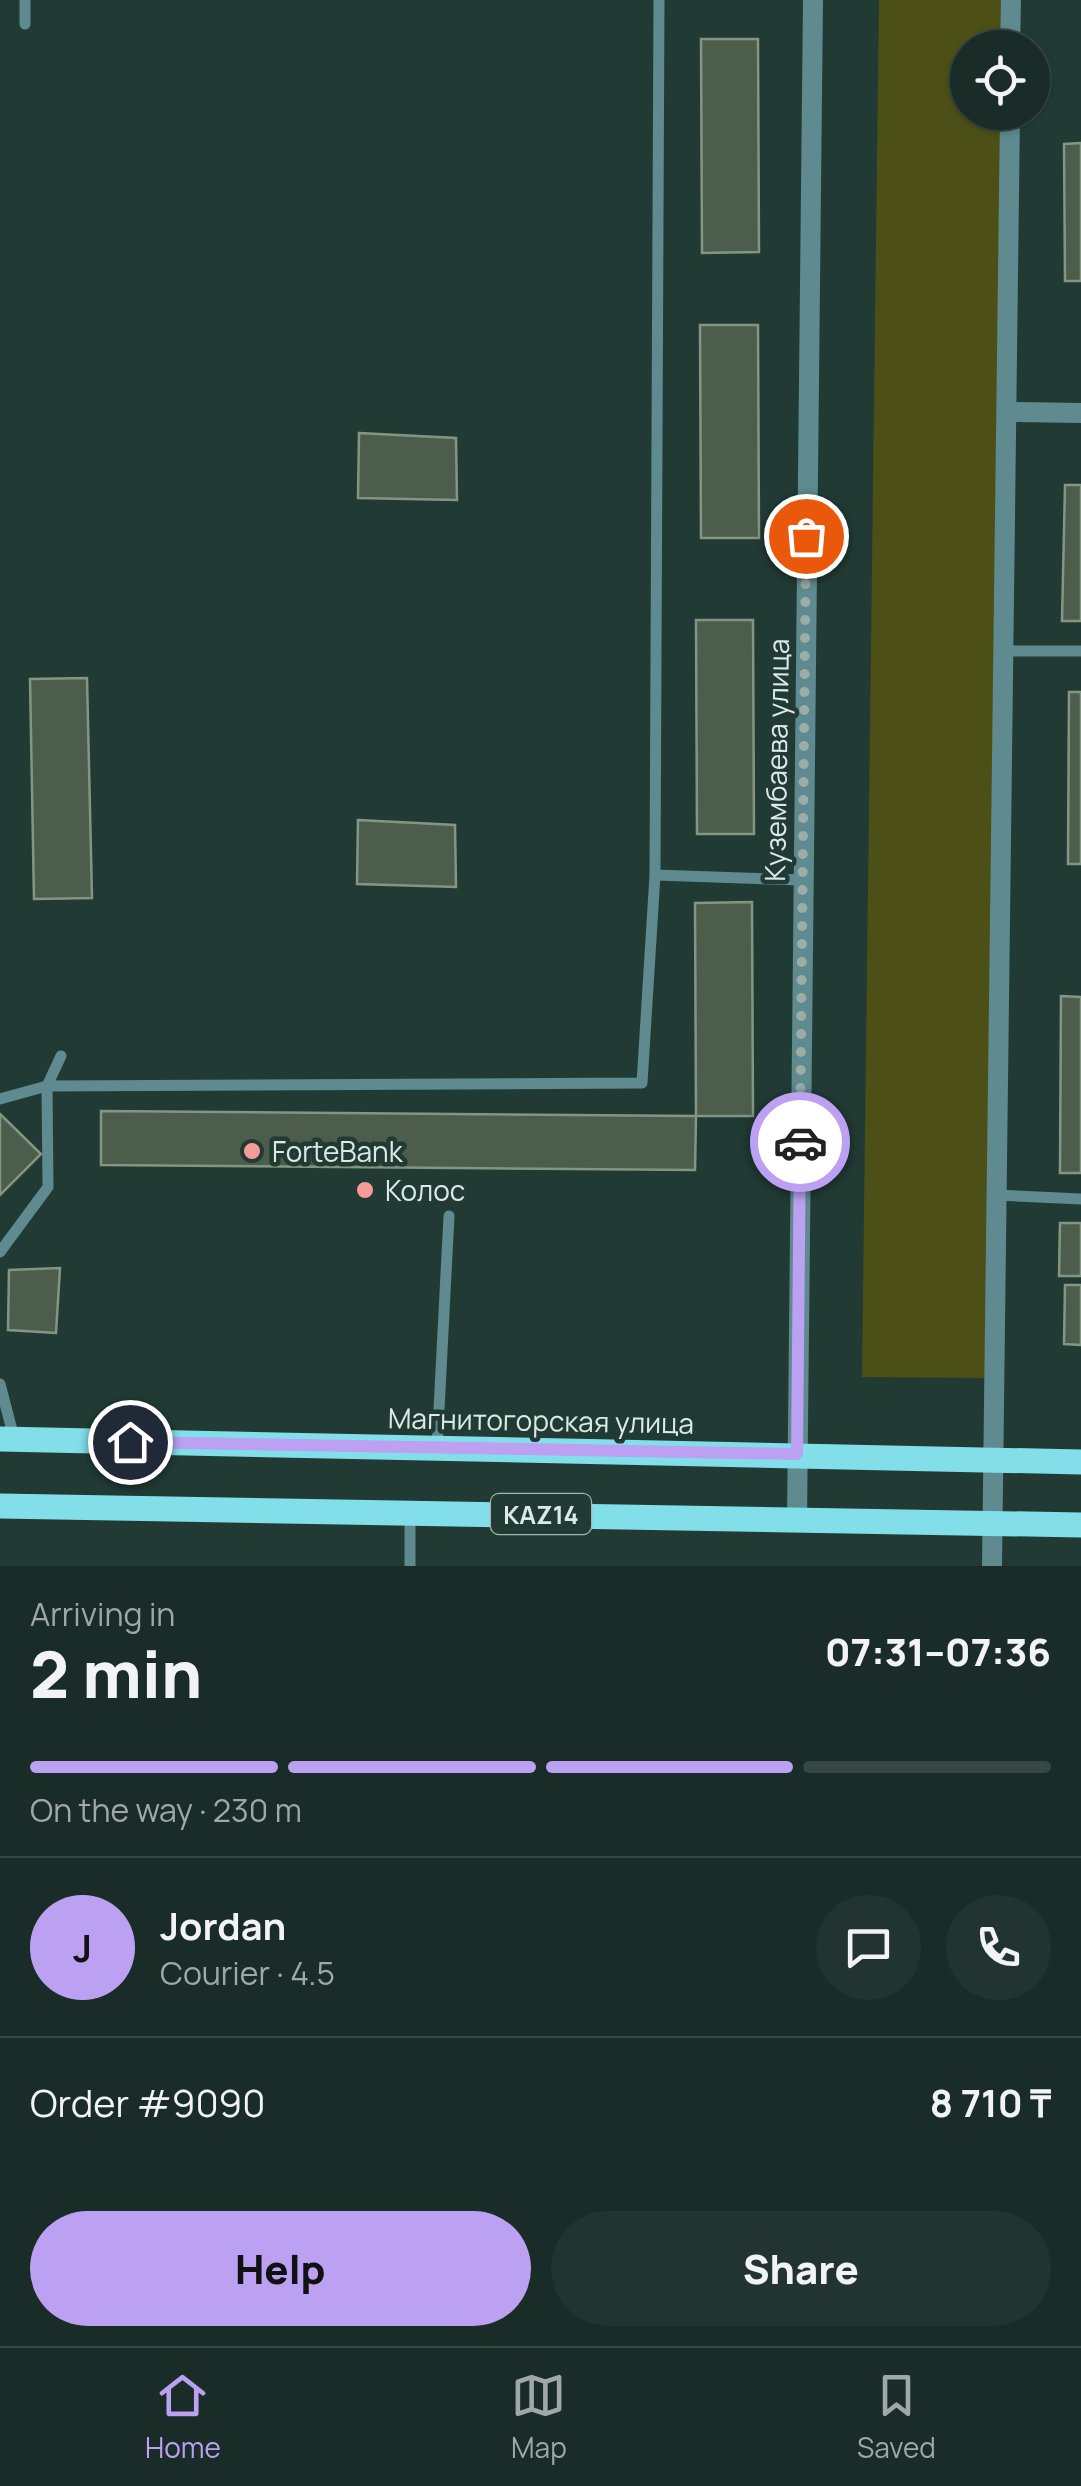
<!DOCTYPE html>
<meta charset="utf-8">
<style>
:root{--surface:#192c27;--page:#22342f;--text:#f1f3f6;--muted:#9fa7a7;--line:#374844;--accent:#bca0f2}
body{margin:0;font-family:Manrope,sans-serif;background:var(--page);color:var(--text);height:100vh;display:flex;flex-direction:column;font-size:38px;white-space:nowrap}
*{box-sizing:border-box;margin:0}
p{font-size:32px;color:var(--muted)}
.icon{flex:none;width:55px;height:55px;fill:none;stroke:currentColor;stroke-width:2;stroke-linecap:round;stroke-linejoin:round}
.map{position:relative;height:1566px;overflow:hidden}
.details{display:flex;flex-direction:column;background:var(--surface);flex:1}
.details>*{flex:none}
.fabs{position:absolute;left:950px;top:30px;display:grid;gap:20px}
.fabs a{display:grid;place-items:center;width:100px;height:100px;border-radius:50%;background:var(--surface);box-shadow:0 2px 8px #0004,0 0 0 2px var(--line);font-size:50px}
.pin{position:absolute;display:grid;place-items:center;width:85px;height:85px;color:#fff;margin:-42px;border:5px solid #fff;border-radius:50%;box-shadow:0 2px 10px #0007}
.courier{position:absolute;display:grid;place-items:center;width:100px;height:100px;margin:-50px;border:8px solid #bca0f2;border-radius:50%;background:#fff;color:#222;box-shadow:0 2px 12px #0007}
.overview em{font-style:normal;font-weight:800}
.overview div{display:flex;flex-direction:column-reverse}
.overview{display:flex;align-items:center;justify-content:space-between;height:170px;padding:0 30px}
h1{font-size:65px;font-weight:800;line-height:75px}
.bar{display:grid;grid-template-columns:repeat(4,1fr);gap:15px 10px;align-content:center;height:120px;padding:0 30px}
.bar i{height:12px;border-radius:8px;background:var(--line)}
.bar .selected{background:var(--accent)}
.bar p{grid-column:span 4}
.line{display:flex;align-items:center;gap:25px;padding:0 30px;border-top:2px solid var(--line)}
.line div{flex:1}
.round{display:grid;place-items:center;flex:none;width:105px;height:105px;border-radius:52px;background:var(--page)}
.action{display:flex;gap:20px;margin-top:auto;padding:20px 30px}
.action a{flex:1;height:115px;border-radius:60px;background:var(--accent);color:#111;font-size:40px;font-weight:800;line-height:115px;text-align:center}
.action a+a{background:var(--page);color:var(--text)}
.tab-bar{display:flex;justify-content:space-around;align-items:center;height:140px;border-top:2px solid var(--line);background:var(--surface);font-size:28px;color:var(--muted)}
.tab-bar a{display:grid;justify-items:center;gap:5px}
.tab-bar .selected{color:var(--accent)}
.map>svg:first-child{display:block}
.green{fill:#4d5016}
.building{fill:#4c5d4c;stroke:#849683;stroke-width:2.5}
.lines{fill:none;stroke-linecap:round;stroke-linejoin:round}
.service{stroke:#5f8a8f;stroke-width:11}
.minor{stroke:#5f8a8f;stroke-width:20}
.tertiary{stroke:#5f8a8f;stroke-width:20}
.primary{stroke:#82dee9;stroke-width:25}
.done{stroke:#9aada7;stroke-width:10;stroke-dasharray:0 18}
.route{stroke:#bca0f2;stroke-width:12}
.poi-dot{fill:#f59b9a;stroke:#213b34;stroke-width:4}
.labels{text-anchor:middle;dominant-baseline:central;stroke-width:9;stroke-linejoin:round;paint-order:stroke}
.shield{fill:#213b34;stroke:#a3b6b0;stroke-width:2.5}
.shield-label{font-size:25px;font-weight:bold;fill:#dbeae5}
.street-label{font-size:28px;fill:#dbeae5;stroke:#213b34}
.poi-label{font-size:28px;fill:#dbeae5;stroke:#213b34;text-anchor:start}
</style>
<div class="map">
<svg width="1081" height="1566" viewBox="0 0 1081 1566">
<rect width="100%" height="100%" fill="#213b34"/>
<polygon class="green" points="879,0 1008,0 1007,47 968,48 968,112 1007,113 988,1378 862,1377"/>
<g class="building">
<polygon points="701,39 758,39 759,252 702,253"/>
<polygon points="1081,143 1081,281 1065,281 1064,144"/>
<polygon points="700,325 758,325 759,538 701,538"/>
<polygon points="359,433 456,438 457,500 358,498"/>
<polygon points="1065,485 1081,485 1081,621 1062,621"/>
<polygon points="696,620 753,620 754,834 697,834"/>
<polygon points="87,678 92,898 34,899 30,679"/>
<polygon points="1069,692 1081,692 1081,864 1068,864"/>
<polygon points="358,820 455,825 456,887 357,884"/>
<polygon points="752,902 753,1116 696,1116 695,903"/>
<polygon points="1061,996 1081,997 1081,1173 1060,1173"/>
<polygon points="101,1111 696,1116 695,1170 101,1165"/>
<polygon points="0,1114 41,1154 0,1195"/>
<polygon points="1060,1223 1081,1223 1081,1276 1059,1276"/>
<polygon points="60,1268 56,1333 8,1330 9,1270"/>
<polygon points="1065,1285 1081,1285 1081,1345 1064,1344"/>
</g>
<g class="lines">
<g class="service">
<polyline points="25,24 25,0"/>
<polyline points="1004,651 1081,651"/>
<polyline points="655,875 659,0"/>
<polyline points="0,1099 47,1086 61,1056"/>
<polyline points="997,1195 1081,1199"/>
<polyline points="0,1252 48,1187 47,1086 642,1083 655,875 802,880"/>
<polyline points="0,1384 14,1438"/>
<polyline points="437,1448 449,1216"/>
<polyline points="410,1566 410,1511"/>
</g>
<polyline class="minor" points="1007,412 1081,413"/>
<g class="tertiary">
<polyline points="1010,48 1011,0"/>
<polyline points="797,1521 813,0"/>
<polyline points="992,1566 1010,112"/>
</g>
<g class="primary">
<polyline points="0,1439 1081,1462"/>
<polyline points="0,1506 1081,1525"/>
</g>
</g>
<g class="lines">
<polyline class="done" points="800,1142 806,536"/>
<polyline class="route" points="130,1442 797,1454 800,1142"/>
</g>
<g class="poi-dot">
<circle cx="252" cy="1151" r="10"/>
<circle cx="365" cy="1190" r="10"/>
</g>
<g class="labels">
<rect class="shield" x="491" y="1494" width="100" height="40" rx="8"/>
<g class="shield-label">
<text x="541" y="1514">KAZ14</text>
</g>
<g class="street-label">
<text transform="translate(776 760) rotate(-89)">Кузембаева улица</text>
<text transform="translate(541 1420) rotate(1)">Магнитогорская улица</text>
</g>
<g class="poi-label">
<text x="272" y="1151">ForteBank</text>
<text x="385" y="1190">Колос</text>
</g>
</g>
</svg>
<div class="fabs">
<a><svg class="icon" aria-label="locate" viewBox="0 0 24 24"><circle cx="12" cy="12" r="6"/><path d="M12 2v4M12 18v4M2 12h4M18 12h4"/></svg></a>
</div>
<div class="pin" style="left:806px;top:536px;background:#ea580c"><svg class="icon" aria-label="bag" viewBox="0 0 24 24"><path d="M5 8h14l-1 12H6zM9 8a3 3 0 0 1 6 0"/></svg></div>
<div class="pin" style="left:130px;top:1442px;background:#1f2937"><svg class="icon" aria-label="home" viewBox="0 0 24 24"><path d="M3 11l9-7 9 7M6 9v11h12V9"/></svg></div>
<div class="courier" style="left:800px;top:1142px"><svg class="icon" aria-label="car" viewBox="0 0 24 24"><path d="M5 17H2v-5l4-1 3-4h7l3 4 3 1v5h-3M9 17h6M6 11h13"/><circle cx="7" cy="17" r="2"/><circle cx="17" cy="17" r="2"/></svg></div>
</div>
<section class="details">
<div class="overview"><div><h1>2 min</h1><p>Arriving in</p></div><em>07:31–07:36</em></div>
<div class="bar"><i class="selected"></i><i class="selected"></i><i class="selected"></i><i></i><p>On the way · 230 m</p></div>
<div class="line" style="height:180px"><b class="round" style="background:var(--accent);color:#111">J</b><div><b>Jordan</b><p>Courier · 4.5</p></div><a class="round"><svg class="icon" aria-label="chat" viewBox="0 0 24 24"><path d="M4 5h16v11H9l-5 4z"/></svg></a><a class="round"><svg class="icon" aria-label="phone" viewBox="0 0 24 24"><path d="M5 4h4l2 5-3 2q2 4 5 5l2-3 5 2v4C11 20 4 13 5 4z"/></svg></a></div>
<div class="line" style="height:130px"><div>Order #9090</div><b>8 710 ₸</b></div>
<div class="action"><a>Help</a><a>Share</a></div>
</section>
<nav class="tab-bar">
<a class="selected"><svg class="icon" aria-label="home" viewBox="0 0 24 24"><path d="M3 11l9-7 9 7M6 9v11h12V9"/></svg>Home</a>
<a><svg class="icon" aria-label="map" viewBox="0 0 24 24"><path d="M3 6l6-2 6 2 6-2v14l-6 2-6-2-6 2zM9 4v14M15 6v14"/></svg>Map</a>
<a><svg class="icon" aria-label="saved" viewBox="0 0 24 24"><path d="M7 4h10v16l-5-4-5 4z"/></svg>Saved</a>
</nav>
